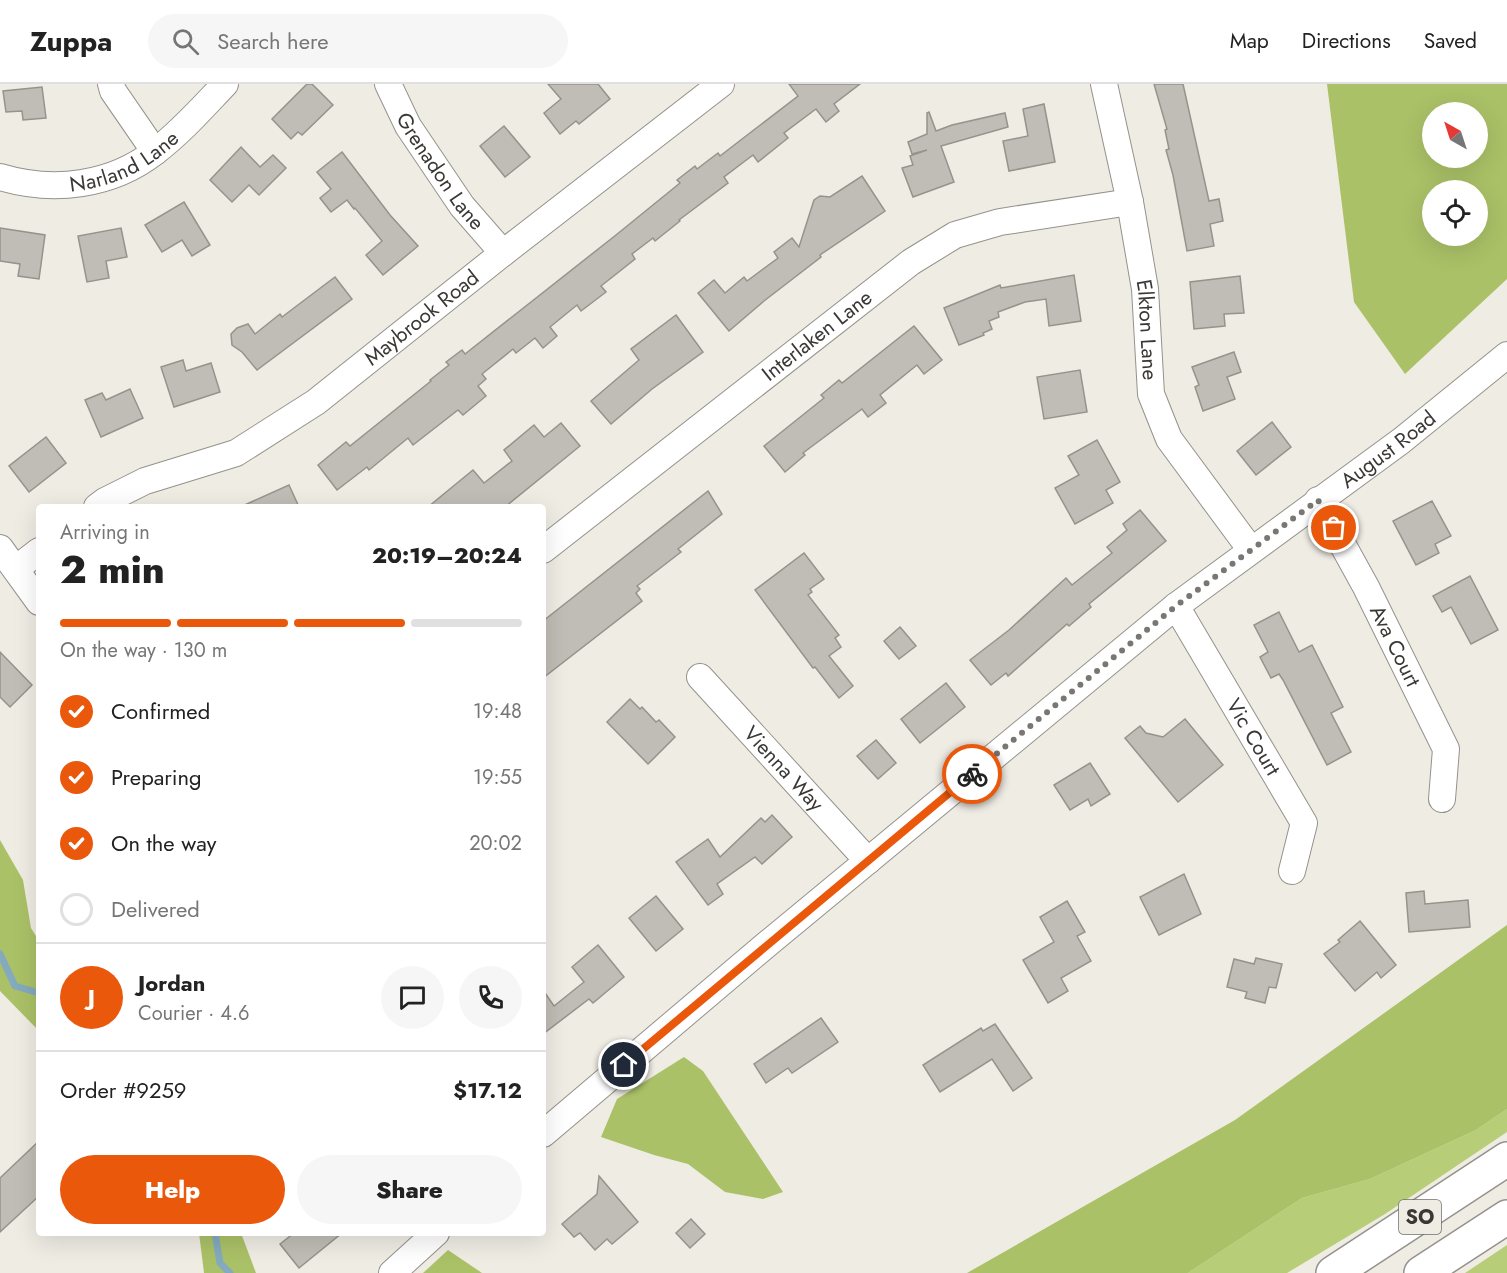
<!DOCTYPE html>
<meta charset="utf-8">
<style>
:root{--surface:#fff;--page:#f6f6f6;--text:#222;--muted:#767676;--line:#e0e0e0;--accent:#ea580c}
body{margin:0;font-family:Jost,sans-serif;background:var(--page);color:var(--text);height:100vh;display:flex;flex-direction:column;font-size:22px;white-space:nowrap}
*{box-sizing:border-box;margin:0}
p{font-size:20px;color:var(--muted)}
.icon{flex:none;width:33px;height:33px;fill:none;stroke:currentColor;stroke-width:2;stroke-linecap:round;stroke-linejoin:round}
.map{position:relative;flex:1;overflow:hidden}
.side{position:absolute;left:36px;top:420px;width:510px;height:732px;display:flex;flex-direction:column;background:var(--surface);border-radius:6px;box-shadow:0 6px 24px #0002}
.side>*{flex:none}
.needle{width:39px;rotate:321deg}
.tools{position:absolute;left:1422px;top:18px;display:grid;gap:12px}
.tools a{display:grid;place-items:center;width:66px;height:66px;border-radius:50%;background:var(--surface);box-shadow:0 6px 24px #0002;font-size:30px}
.pin{position:absolute;display:grid;place-items:center;width:51px;height:51px;color:#fff;margin:-26px;border:3px solid #fff;border-radius:50%;box-shadow:0 2px 6px #0007}
.courier{position:absolute;display:grid;place-items:center;width:60px;height:60px;margin:-30px;border:4px solid #ea580c;border-radius:50%;background:#fff;color:#222;box-shadow:0 2px 8px #0007}
.overview em{font-style:normal;font-weight:800}
.overview div{display:flex;flex-direction:column-reverse}
.overview{display:flex;align-items:center;justify-content:space-between;height:102px;padding:0 24px}
h1{font-size:39px;font-weight:800;line-height:45px}
.bar{display:grid;grid-template-columns:repeat(4,1fr);gap:9px 6px;align-content:center;height:72px;padding:0 24px}
.bar i{height:8px;border-radius:4px;background:var(--line)}
.bar .current{background:var(--accent)}
.bar p{grid-column:span 4}
.line{display:flex;align-items:center;gap:15px;padding:0 24px;border-top:2px solid var(--line)}
.line div{flex:1}
.round{display:grid;place-items:center;flex:none;width:63px;height:63px;border-radius:32px;background:var(--page)}
ol{padding:0 24px;list-style:none}
li{display:flex;align-items:center;gap:18px;height:66px}
li p{margin-inline-start:auto}
li .icon{padding:6px;border-radius:50%;background:var(--accent);color:#fff;stroke-width:4}
li:last-child{color:var(--muted)}
li i{width:33px;height:33px;border:3px solid var(--line);border-radius:50%}
.primary-button{display:flex;gap:12px;margin-top:auto;padding:12px 24px}
.primary-button a{flex:1;height:69px;border-radius:36px;background:var(--accent);color:#fff;font-size:24px;font-weight:800;line-height:69px;text-align:center}
.primary-button a+a{background:var(--page);color:var(--text)}
header{display:flex;align-items:center;gap:36px;box-sizing:border-box;height:84px;padding:0 30px;background:var(--surface);border-bottom:2px solid var(--line)}
header strong{font-size:28px}
nav{display:flex;gap:33px;margin-inline-start:auto;font-size:21px}
.search{width:420px;height:54px;background:var(--page);display:flex;align-items:center;gap:15px;box-sizing:border-box;padding:0 21px;border-radius:33px;color:var(--muted);font-size:22px}
.map>svg:first-child{display:block}
.green{fill:#b7cd78}
.forest{fill:#abc167;fill-rule:evenodd}
.lines{fill:none;stroke-linecap:round;stroke-linejoin:round}
.stream{stroke:#84aabe;stroke-width:7}
.building{fill:#c0bdb6;stroke:#96938c;stroke-width:1.5}
.minor-casing{stroke:#95928b;stroke-width:28}
.highway-casing{stroke:#95928b;stroke-width:36}
.minor{stroke:#fff;stroke-width:26}
.highway{stroke:#fff;stroke-width:33}
.done{stroke:#797773;stroke-width:6;stroke-dasharray:0 10.8}
.route{stroke:#ea580c;stroke-width:8}
.labels{text-anchor:middle;dominant-baseline:central;stroke-width:4.5;stroke-linejoin:round;paint-order:stroke}
.shield{fill:#efece4;stroke:#706e6a;stroke-width:1.5}
.shield-label{font-size:20px;font-weight:bold;fill:#3a3836}
.street-label{font-size:21px;fill:#3a3836;stroke:#efece4}
</style>
<header>
<strong>Zuppa</strong>
<div class="search"><svg class="icon" aria-label="search" viewBox="0 0 24 24"><circle cx="10" cy="10" r="6"/><path d="M15 15l6 6"/></svg>Search here</div>
<nav><a>Map</a><a>Directions</a><a>Saved</a></nav>
</header>
<div class="map">
<svg width="1507" height="1189" viewBox="0 0 1507 1189">
<rect width="100%" height="100%" fill="#efece4"/>
<g class="green">
<polygon points="1507,1025 1507,1048 1385,1130 1287,1189 1188,1189 1302,1114 1370,1095 1476,1046"/>
<polygon points="1507,1161 1507,1189 1465,1189"/>
</g>
<g class="forest">
<path d="M1327,0H1507V195L1405,290L1354,218ZM1478,28V74H1432V28ZM1478,106V152H1432V106Z"/>
<polygon points="0,756 23,796 31,844 39,857 38,946 0,907"/>
<polygon points="1507,841 1507,1025 1476,1046 1370,1095 1302,1114 1188,1189 967,1189 1235,1036"/>
<polygon points="684,973 703,987 783,1108 763,1115 725,1108 688,1080 654,1071 601,1053 617,1015"/>
<polygon points="199,1149 241,1149 256,1189 204,1189"/>
<polygon points="448,1166 482,1189 423,1189"/>
</g>
<g class="lines">
<g class="stream">
<polyline points="0,870 15,902 39,909"/>
<polyline points="215,1149 220,1179 230,1189"/>
</g>
</g>
<g class="building">
<polygon points="307,0 312,0 333,21 302,51 298,48 291,55 272,35"/>
<polygon points="548,0 598,0 610,15 579,40 576,37 560,50 544,29 561,15"/>
<polygon points="789,0 860,0 834,20 839,27 826,38 816,25 784,49 788,54 758,78 753,71 724,93 728,99 679,136 680,137 655,157 653,154 632,170 635,175 601,202 606,208 581,227 577,221 550,243 557,252 543,264 535,254 516,269 513,265 482,290 486,295 478,302 486,312 463,331 458,326 413,361 408,354 369,386 367,383 337,406 318,381 346,358 350,362 431,297 430,296 449,281 446,278 462,266 465,270 616,151 680,99 677,96 695,82 697,85 718,69 720,72 798,12"/>
<polygon points="1154,0 1183,0 1209,117 1219,115 1223,137 1210,140 1214,162 1187,167 1173,91 1166,66 1169,65 1165,46 1167,45"/>
<polygon points="42,3 46,34 23,36 22,27 6,28 3,7"/>
<polygon points="1044,20 1055,78 1009,87 1003,57 1028,52 1023,25"/>
<polygon points="929,28 936,47 952,41 1005,29 1008,43 941,62 954,98 913,113 902,84 913,81 910,72 927,66 912,70 908,58 927,50 927,29"/>
<polygon points="504,42 530,73 505,93 480,62"/>
<polygon points="241,63 260,83 273,71 286,84 259,111 249,101 232,118 210,96"/>
<polygon points="342,68 390,131 418,162 383,191 366,171 382,157 355,124 354,125 347,116 331,128 320,114 331,105 317,88"/>
<polygon points="862,92 885,127 820,171 821,173 764,217 729,247 698,209 714,196 725,209 744,193 747,197 778,174 774,168 792,154 799,163 814,116 820,112 830,113"/>
<polygon points="184,118 210,161 192,172 182,156 162,168 145,141"/>
<polygon points="0,144 45,151 39,195 18,192 20,180 0,177"/>
<polygon points="121,144 127,173 106,177 109,194 87,198 78,152"/>
<polygon points="1074,191 1081,237 1049,242 1046,215 1025,218 998,228 999,233 989,237 992,245 983,249 984,251 959,261 944,224 1000,201 1001,204"/>
<polygon points="1240,192 1244,229 1224,230 1225,242 1194,245 1190,198"/>
<polygon points="335,193 352,215 257,286 242,268 232,261 231,250 237,244 248,240 255,250 280,230 282,233"/>
<polygon points="676,231 703,268 652,305 611,340 591,317 639,276 631,265"/>
<polygon points="914,242 942,276 924,290 917,281 880,311 886,319 868,333 862,325 803,369 805,371 785,388 764,362 824,314 821,311 839,296 842,299"/>
<polygon points="1234,268 1241,288 1227,293 1235,315 1203,327 1195,303 1199,301 1192,283"/>
<polygon points="183,276 186,287 211,279 220,308 174,323 161,283"/>
<polygon points="1080,286 1087,328 1044,335 1037,293"/>
<polygon points="130,305 143,334 101,353 85,316 102,309 106,316"/>
<polygon points="1272,338 1291,363 1256,391 1237,367"/>
<polygon points="561,339 580,362 505,423 428,423 473,386 484,399 512,377 504,366 534,341 544,353"/>
<polygon points="46,353 66,379 29,408 9,382"/>
<polygon points="1097,356 1120,398 1106,406 1113,419 1075,440 1055,404 1079,391 1068,372"/>
<polygon points="289,401 299,423 240,423"/>
<polygon points="708,407 722,430 678,465 681,468 637,502 640,505 636,509 642,517 543,594 543,537"/>
<polygon points="1432,417 1451,452 1435,460 1439,469 1416,481 1393,437"/>
<polygon points="1140,426 1166,457 1089,520 1091,523 1069,542 1067,540 1008,592 1006,589 991,601 970,576 1009,546 1066,494 1072,501 1112,469 1107,463 1127,446 1123,440"/>
<polygon points="804,469 824,495 810,505 812,508 808,511 839,551 835,554 841,563 829,572 853,602 839,614 815,583 813,584 755,506"/>
<polygon points="1470,492 1498,546 1471,560 1451,523 1442,528 1433,512"/>
<polygon points="1279,528 1299,568 1312,561 1343,623 1331,629 1351,668 1327,681 1283,596 1279,590 1271,594 1260,573 1268,568 1254,541"/>
<polygon points="900,543 916,562 899,575 884,557"/>
<polygon points="0,568 32,601 10,623 0,613"/>
<polygon points="946,599 965,623 920,659 901,635"/>
<polygon points="630,615 640,625 642,623 656,638 659,636 675,653 648,680 607,638"/>
<polygon points="1185,635 1223,681 1178,718 1125,654 1140,642 1146,649 1163,653"/>
<polygon points="876,656 896,679 878,695 857,672"/>
<polygon points="1090,679 1110,710 1091,722 1088,715 1070,726 1054,701"/>
<polygon points="772,731 792,753 762,780 755,773 717,800 723,810 708,821 676,778 708,755 720,773 761,734 765,738"/>
<polygon points="1184,790 1201,830 1159,851 1140,813"/>
<polygon points="1424,807 1425,820 1468,816 1470,843 1409,848 1406,809"/>
<polygon points="656,812 683,845 656,867 629,834"/>
<polygon points="1067,817 1085,848 1077,852 1091,877 1061,894 1068,907 1048,919 1023,876 1054,858 1040,833"/>
<polygon points="1360,837 1396,881 1381,894 1377,888 1355,907 1324,870 1340,858 1338,856"/>
<polygon points="598,861 624,893 593,919 589,915 543,950 543,906 554,922 584,898 572,883"/>
<polygon points="1256,874 1282,880 1276,904 1269,903 1265,919 1245,914 1247,908 1227,903 1234,875 1254,880"/>
<polygon points="821,934 838,958 792,989 788,984 766,999 754,980"/>
<polygon points="995,940 1032,994 1013,1007 992,975 940,1008 923,981 981,944 983,947"/>
<polygon points="39,1057 39,1112 0,1148 0,1094"/>
<polygon points="599,1092 638,1138 612,1160 607,1155 595,1166 580,1149 574,1153 562,1140 597,1110"/>
<polygon points="691,1135 705,1150 690,1164 676,1149"/>
<polygon points="294,1149 342,1149 299,1184 280,1160"/>
</g>
<g class="lines">
<g class="minor-casing">
<g id="minor">
<polyline points="111,0 113,7 155,68"/>
<path id="s1" d="M388,0L408,42L462,122L503,169"/>
<path id="s2" d="M1104,0L1130,118L1145,205L1151,310L1169,355L1251,466"/>
<path id="s3" d="M0,93C53,109 112,102 156,67C181,48 203,23 225,0"/>
<path id="s4" d="M1318,416L1366,503L1446,665L1442,715"/>
<path id="s5" d="M97,423L105,417L145,397L236,369L316,318L503,169L721,0"/>
<polyline points="0,464 39,518"/>
<path id="s6" d="M543,466L911,178L955,151L1000,138L1130,118"/>
<polyline points="17,484 39,467"/>
<path id="s7" d="M1176,522L1304,739L1292,787"/>
<path id="s8" d="M700,593L868,777"/>
<path id="s9" d="M543,1050L766,861L1176,522L1401,357L1507,271"/>
<polyline points="392,1189 436,1149"/>
</g>
</g>
<g class="highway-casing">
<g id="highway">
<polyline points="1333,1189 1507,1075"/>
<polyline points="1421,1189 1507,1133"/>
</g>
</g>
<use href="#minor" class="minor"/>
<use href="#highway" class="highway"/>
</g>
<g class="lines">
<polyline class="done" points="972,690 1176,522 1318,416 1334,444"/>
<polyline class="route" points="624,981 972,690"/>
</g>
<g class="labels">
<rect class="shield" x="1399" y="1116" width="42" height="34" rx="4.5"/>
<g class="shield-label">
<text x="1420" y="1133">SO</text>
</g>
<g class="street-label">
<text stroke="none"><textPath href="#s3" startOffset="130">Narland Lane</textPath></text>
<text stroke="none"><textPath href="#s1" startOffset="102">Grenadon Lane</textPath></text>
<text stroke="none"><textPath href="#s5" startOffset="380">Maybrook Road</textPath></text>
<text stroke="none"><textPath href="#s2" startOffset="250">Elkton Lane</textPath></text>
<text stroke="none"><textPath href="#s6" startOffset="348">Interlaken Lane</textPath></text>
<text stroke="none"><textPath href="#s9" startOffset="1088">August Road</textPath></text>
<text stroke="none"><textPath href="#s4" startOffset="165">Ava Court</textPath></text>
<text stroke="none"><textPath href="#s7" startOffset="152">Vic Court</textPath></text>
<text stroke="none"><textPath href="#s8" startOffset="124">Vienna Way</textPath></text>
</g>
</g>
</svg>
<div class="tools">
<a><svg class="needle" viewBox="-14 -14 28 28"><path d="M0-13l5 13h-10z" fill="#e53935"/><path d="M0 13l5-13h-10z" fill="#767676"/></svg></a>
<a><svg class="icon" aria-label="locate" viewBox="0 0 24 24"><circle cx="12" cy="12" r="6"/><path d="M12 2v4M12 18v4M2 12h4M18 12h4"/></svg></a>
</div>
<div class="pin" style="left:1334px;top:444px;background:#ea580c"><svg class="icon" aria-label="bag" viewBox="0 0 24 24"><path d="M5 8h14l-1 12H6zM9 8a3 3 0 0 1 6 0"/></svg></div>
<div class="pin" style="left:624px;top:981px;background:#1f2937"><svg class="icon" aria-label="home" viewBox="0 0 24 24"><path d="M3 11l9-7 9 7M6 9v11h12V9"/></svg></div>
<div class="courier" style="left:972px;top:690px"><svg class="icon" aria-label="bike" viewBox="0 0 24 24"><circle cx="6" cy="16" r="4"/><circle cx="18" cy="16" r="4"/><path d="M6 16l4-8h5l3 8M10 8l3 8H6M13 5h3"/></svg></div>
<section class="side">
<div class="overview"><div><h1>2 min</h1><p>Arriving in</p></div><em>20:19–20:24</em></div>
<div class="bar"><i class="current"></i><i class="current"></i><i class="current"></i><i></i><p>On the way · 130 m</p></div>
<ol>
<li><svg class="icon" aria-label="check" viewBox="0 0 24 24"><path d="M5 12l5 5 9-10"/></svg>Confirmed<p>19:48</p></li>
<li><svg class="icon" aria-label="check" viewBox="0 0 24 24"><path d="M5 12l5 5 9-10"/></svg>Preparing<p>19:55</p></li>
<li><svg class="icon" aria-label="check" viewBox="0 0 24 24"><path d="M5 12l5 5 9-10"/></svg>On the way<p>20:02</p></li>
<li><i></i>Delivered</li>
</ol>
<div class="line" style="height:108px"><b class="round" style="background:var(--accent);color:#fff">J</b><div><b>Jordan</b><p>Courier · 4.6</p></div><a class="round"><svg class="icon" aria-label="chat" viewBox="0 0 24 24"><path d="M4 5h16v11H9l-5 4z"/></svg></a><a class="round"><svg class="icon" aria-label="phone" viewBox="0 0 24 24"><path d="M5 4h4l2 5-3 2q2 4 5 5l2-3 5 2v4C11 20 4 13 5 4z"/></svg></a></div>
<div class="line" style="height:78px"><div>Order #9259</div><b>$17.12</b></div>
<div class="primary-button"><a>Help</a><a>Share</a></div>
</section>
</div>
